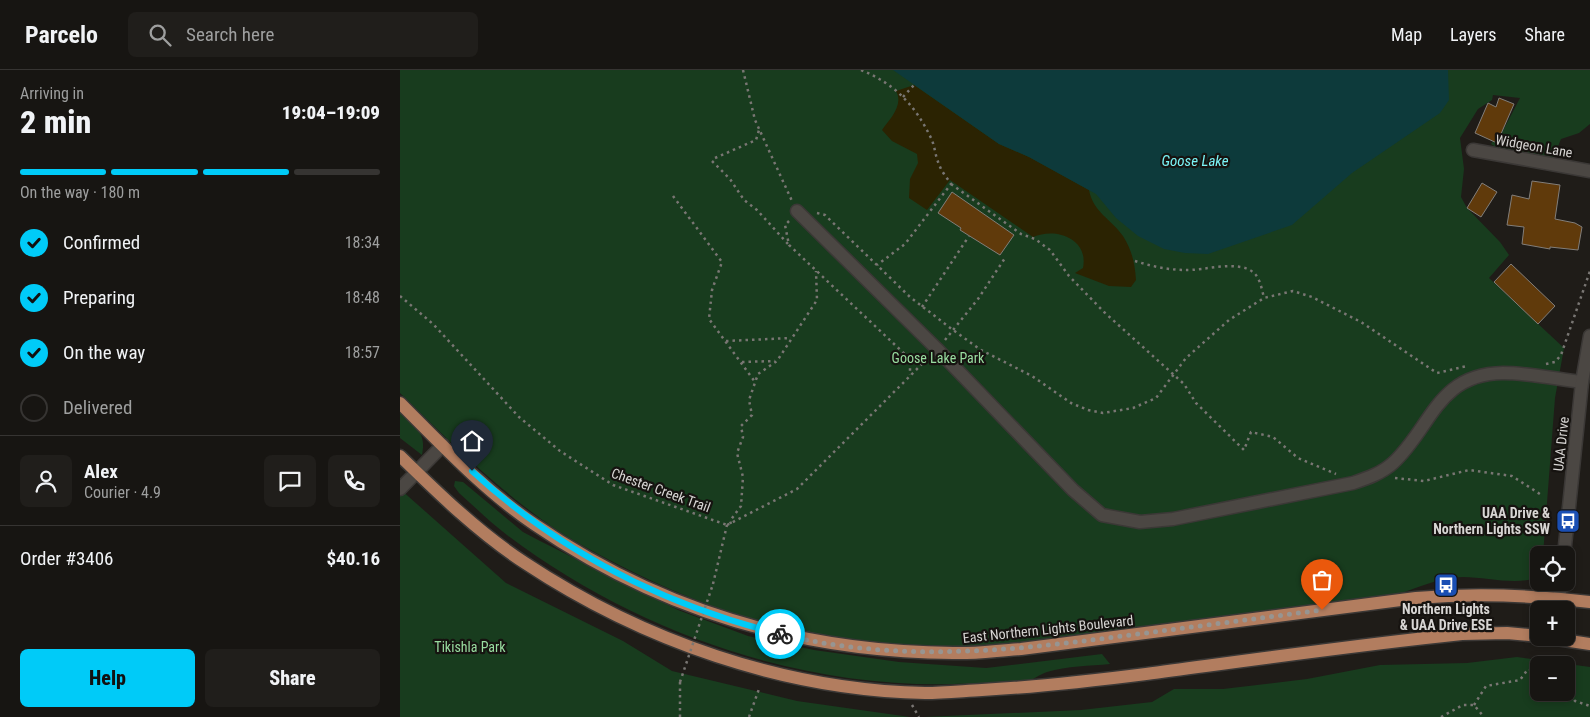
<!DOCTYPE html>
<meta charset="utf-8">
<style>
:root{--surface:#171512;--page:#201e1b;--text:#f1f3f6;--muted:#9e9f9f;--line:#363432;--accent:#00cbf8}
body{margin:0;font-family:"Roboto Condensed",sans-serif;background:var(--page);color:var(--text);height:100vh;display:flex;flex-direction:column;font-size:19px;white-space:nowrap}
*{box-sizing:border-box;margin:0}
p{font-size:16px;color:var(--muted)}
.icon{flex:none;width:28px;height:28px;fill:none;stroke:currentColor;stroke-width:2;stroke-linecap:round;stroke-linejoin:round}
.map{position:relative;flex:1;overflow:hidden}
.side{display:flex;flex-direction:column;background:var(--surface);width:400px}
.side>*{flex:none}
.buttons{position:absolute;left:1130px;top:476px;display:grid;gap:10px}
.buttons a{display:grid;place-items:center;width:45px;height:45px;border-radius:8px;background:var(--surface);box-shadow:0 2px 8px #0003,0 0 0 1px var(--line);font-size:25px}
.pin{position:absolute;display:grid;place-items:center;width:42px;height:42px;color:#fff;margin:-51px -21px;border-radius:50% 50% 50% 0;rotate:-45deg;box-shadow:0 0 5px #0007}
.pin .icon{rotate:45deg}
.courier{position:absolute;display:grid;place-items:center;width:50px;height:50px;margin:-25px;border:4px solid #00cbf8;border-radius:50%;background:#fff;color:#222;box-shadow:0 1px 6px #0007}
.head em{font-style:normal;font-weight:800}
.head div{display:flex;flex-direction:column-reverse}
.head{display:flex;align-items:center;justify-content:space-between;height:85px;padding:0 20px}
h1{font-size:32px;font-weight:800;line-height:38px}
.bar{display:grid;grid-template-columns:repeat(4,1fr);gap:8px 5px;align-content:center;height:60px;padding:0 20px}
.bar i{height:6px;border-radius:4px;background:var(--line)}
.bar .active{background:var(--accent)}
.bar p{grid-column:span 4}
.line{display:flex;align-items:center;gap:12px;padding:0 20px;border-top:1px solid var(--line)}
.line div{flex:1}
.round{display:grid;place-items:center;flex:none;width:52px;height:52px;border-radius:8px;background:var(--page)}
ol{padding:0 20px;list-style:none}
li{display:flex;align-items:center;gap:15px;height:55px}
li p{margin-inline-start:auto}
li .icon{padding:5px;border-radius:50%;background:var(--accent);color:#111;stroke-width:4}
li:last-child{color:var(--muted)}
li i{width:28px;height:28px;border:2px solid var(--line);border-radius:50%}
.cta{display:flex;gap:10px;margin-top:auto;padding:10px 20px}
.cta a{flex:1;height:58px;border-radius:8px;background:var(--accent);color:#111;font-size:20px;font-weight:800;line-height:58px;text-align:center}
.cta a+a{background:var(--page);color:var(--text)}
header{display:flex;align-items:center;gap:30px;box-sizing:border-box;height:70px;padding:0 25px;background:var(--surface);border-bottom:1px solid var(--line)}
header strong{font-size:24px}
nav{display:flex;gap:28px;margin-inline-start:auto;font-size:18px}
.search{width:350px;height:45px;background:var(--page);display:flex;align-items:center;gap:12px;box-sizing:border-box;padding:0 18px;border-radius:8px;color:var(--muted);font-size:19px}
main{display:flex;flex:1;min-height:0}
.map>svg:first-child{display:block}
.green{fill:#183c1e;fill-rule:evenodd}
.sand{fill:#2b2302}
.water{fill:#0d3a3b}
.building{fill:#603a0b;stroke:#827e7a}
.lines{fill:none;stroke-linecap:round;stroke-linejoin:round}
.minor-casing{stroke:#3b3836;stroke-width:15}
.primary-casing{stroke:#3b3836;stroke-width:15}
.path{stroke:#797673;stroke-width:2.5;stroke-dasharray:2.5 4;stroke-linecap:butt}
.minor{stroke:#4b4743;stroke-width:12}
.primary{stroke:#b27d5f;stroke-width:12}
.path-bridge{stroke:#797673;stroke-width:2.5;stroke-dasharray:2.5 4;stroke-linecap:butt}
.done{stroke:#979592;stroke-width:5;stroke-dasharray:0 9}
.route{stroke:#00cbf8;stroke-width:6}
.labels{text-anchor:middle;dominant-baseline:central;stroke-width:4.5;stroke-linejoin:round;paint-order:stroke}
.street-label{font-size:14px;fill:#d8d6d4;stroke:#161310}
.park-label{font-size:14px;fill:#99dda0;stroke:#161310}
.poi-label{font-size:14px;font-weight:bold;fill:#d8d6d4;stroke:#161310;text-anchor:end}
.water-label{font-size:15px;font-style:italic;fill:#7af3f5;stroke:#161310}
</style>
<header>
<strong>Parcelo</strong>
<div class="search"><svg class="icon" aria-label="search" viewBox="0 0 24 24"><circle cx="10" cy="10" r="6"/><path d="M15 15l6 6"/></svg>Search here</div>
<nav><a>Map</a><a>Layers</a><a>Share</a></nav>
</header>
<main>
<section class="side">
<div class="head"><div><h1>2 min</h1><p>Arriving in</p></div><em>19:04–19:09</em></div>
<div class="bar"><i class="active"></i><i class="active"></i><i class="active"></i><i></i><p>On the way · 180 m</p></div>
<ol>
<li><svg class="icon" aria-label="check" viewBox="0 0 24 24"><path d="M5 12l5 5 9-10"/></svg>Confirmed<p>18:34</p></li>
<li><svg class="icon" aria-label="check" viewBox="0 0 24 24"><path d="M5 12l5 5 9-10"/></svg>Preparing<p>18:48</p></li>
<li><svg class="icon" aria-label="check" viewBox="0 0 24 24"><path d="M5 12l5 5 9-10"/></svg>On the way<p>18:57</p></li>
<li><i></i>Delivered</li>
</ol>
<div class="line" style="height:90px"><a class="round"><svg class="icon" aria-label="person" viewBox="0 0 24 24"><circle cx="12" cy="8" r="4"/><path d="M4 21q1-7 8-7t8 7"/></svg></a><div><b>Alex</b><p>Courier · 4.9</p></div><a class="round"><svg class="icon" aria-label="chat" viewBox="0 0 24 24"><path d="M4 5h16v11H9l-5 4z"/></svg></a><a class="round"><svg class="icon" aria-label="phone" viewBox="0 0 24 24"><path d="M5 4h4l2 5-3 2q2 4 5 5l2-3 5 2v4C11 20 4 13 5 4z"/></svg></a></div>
<div class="line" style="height:65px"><div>Order #3406</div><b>$40.16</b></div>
<div class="cta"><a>Help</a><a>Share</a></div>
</section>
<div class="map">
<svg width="1190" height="647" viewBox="0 0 1190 647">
<rect width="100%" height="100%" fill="#1f1c18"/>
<g class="green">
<path d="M0,0H1190V54L1179,63L1161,69L1152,91L1100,80L1091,74L1093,71L1097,72L1120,28L1093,25L1092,30L1078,39L1060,68L1064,99L1061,127L1067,138L1100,172L1109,185L1089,208L1164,278L1155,328L1143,485H1139V507C1116,516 1088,507 1063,507C1040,507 1017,518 996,525L621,573C477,586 348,562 219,495C192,481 165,467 141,449C90,412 45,367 0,323Z"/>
<path d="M0,342C15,356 27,363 22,385L0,368Z"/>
<path d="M55,411L63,412L123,462L140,471L278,540L348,566L414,580L499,592L586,598L702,584L710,594C690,596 667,596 647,602C640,604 633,610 626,612C609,616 574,613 554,614C396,618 234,561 107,465C91,453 75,437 59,423L54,416Z"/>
<polygon points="0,419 106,513 223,571 272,601 397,631 510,647 0,647"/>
<path d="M1117,587L1190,597V647H523L681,640L752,632L774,619H823L907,609L980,595L1067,593ZM1139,595H1166V622H1139Z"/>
</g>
<path class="sand" d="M514,15L599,74L629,87L689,120C693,142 711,149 723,166C732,180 735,194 736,210L731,217L709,216L675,203L683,198C689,168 655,157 633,167L550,110L527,140L509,128L510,109L518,93L517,84L492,71L482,60C490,49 504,35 496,21Z"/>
<polygon class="water" points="493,0 1048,0 1049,30 1040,43 952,103 892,155 808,184 785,183 764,179 738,166 716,148 696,124 629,87 599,74"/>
<g class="building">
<polygon points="1099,28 1114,34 1097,73 1075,63 1088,33 1096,37"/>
<polygon points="1132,111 1160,115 1155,149 1175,153 1182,157 1178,180 1150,177 1150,179 1122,174 1124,157 1107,155 1112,125 1129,129"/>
<polygon points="1082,113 1097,122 1081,147 1067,138"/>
<polygon points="552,122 614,165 600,185 560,160 561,158 538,143"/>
<polygon points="1111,194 1155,236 1138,254 1094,212"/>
</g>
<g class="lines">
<g class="minor-casing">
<g id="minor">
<polyline points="1073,80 1190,101"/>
<path d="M397,141L537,279L673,420L702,445L740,452L773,449L953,413C968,408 982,403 993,393C1032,357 1037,304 1103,303C1129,303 1156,309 1182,312"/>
<polyline points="0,419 43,375"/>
<polyline points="1164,485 1182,312 1190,266"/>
<polyline points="1158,540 1161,512"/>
</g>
</g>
<g class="primary-casing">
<g id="primary">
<path d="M0,333C42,375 85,421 134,454C261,541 401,582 553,583C576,584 599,580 621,579L1016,528C1075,523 1131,525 1190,532"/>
<path d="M0,386C39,424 79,463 125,493C243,571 384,620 525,623C544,623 563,621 582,620C637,617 691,611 746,604C851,590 956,575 1062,564L1107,563L1139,566"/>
<polyline points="1150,568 1190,574"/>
</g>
</g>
<g class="path">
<polyline points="343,0 355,50 392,131"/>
<path d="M461,0C495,14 515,35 531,68C535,76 535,86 539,94C541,101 547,108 551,114L505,174L477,195"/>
<polyline points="503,27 514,15"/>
<polyline points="315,88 356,70 359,60"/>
<polyline points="312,91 330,109 344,130 357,140 388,174"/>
<polyline points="551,114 621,164 635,169 650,180 669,206 704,242 784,314 796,333 844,380 851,362 873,367 898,388 936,404"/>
<polyline points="273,126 322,192 312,220 309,249 355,312"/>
<polyline points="417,143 425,145 510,227 553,260 581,280 632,306 671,333 688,340 703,343 733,338 756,328 786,288 829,250 864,228 893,221 912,227 961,252 1037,303 1067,296"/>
<polyline points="389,151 385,155 389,175 510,289 510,305"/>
<path d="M735,191C751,196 768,200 785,200C803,201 839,189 854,203C860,208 862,220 864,228"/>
<polyline points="0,226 33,254 119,347 160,381 213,415 327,455"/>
<polyline points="522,237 569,166"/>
<polyline points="545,270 578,229 605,188"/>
<polyline points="326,271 391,268"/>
<polyline points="342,292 375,291"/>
<polyline points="1146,294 1155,292 1161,285 1190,201"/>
<polyline points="995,408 1024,411 1069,400 1112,406 1143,426"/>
<polyline points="331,454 330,451 341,436 343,407 337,383 343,367 341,356 352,345 349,330 358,304 377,291 417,230 416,201"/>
<polyline points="327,455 397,419 529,287"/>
<polyline points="313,514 327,455"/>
<polyline points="1166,620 1175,631 1190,636"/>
<polyline points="512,635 519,647"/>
<polyline points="1074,635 1086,616 1120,610 1128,599 1139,601"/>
<polyline points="280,647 280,612"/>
<polyline points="349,647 359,619"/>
<polyline points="1041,647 1063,635 1074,635 1084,647"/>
</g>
<use href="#minor" class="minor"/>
<use href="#primary" class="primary"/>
<polyline class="path-bridge" points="280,612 313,514"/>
</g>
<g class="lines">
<path class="done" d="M380,564C492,592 602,582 715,567C784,558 853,549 922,540"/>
<path class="route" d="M72,401C161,483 263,535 380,564"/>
</g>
<defs>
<g id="bus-square" transform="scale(1.25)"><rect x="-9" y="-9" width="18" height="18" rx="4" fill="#1a4fb4" stroke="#161310"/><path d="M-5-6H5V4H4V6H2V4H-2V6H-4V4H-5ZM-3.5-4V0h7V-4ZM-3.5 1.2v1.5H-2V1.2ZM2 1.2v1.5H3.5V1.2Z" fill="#fff"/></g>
</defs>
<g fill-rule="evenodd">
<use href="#bus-square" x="1168" y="451"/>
<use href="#bus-square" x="1046" y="515"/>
</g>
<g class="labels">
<g class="street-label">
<text transform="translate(1134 76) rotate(10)">Widgeon Lane</text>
<text transform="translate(1161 374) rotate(-84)">UAA Drive</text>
<text transform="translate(261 420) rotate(20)">Chester Creek Trail</text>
<text transform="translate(648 559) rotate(-6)">East Northern Lights Boulevard</text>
</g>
<g class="park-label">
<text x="538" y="288">Goose Lake Park</text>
<text x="70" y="577">Tikishla Park</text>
</g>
<g class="poi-label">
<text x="1150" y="443">UAA Drive &amp;<tspan x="1150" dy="16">Northern Lights SSW</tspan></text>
<text x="1046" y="539" text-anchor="middle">Northern Lights<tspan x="1046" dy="16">&amp; UAA Drive ESE</tspan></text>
</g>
<g class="water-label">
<text x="795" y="91">Goose Lake</text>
</g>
</g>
</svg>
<div class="buttons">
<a><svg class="icon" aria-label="locate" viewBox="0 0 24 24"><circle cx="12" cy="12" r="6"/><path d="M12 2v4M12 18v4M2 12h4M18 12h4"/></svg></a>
<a>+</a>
<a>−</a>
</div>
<div class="pin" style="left:922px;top:540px;background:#ea580c"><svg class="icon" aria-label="bag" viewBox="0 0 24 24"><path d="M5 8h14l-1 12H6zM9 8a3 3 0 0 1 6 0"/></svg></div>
<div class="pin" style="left:72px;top:401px;background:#1f2937"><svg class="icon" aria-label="home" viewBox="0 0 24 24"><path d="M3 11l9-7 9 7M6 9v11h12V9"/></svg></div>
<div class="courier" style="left:380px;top:564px"><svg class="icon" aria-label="bike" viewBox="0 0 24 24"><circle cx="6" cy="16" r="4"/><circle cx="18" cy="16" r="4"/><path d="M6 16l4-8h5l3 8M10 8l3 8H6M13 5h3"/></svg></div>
</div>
</main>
